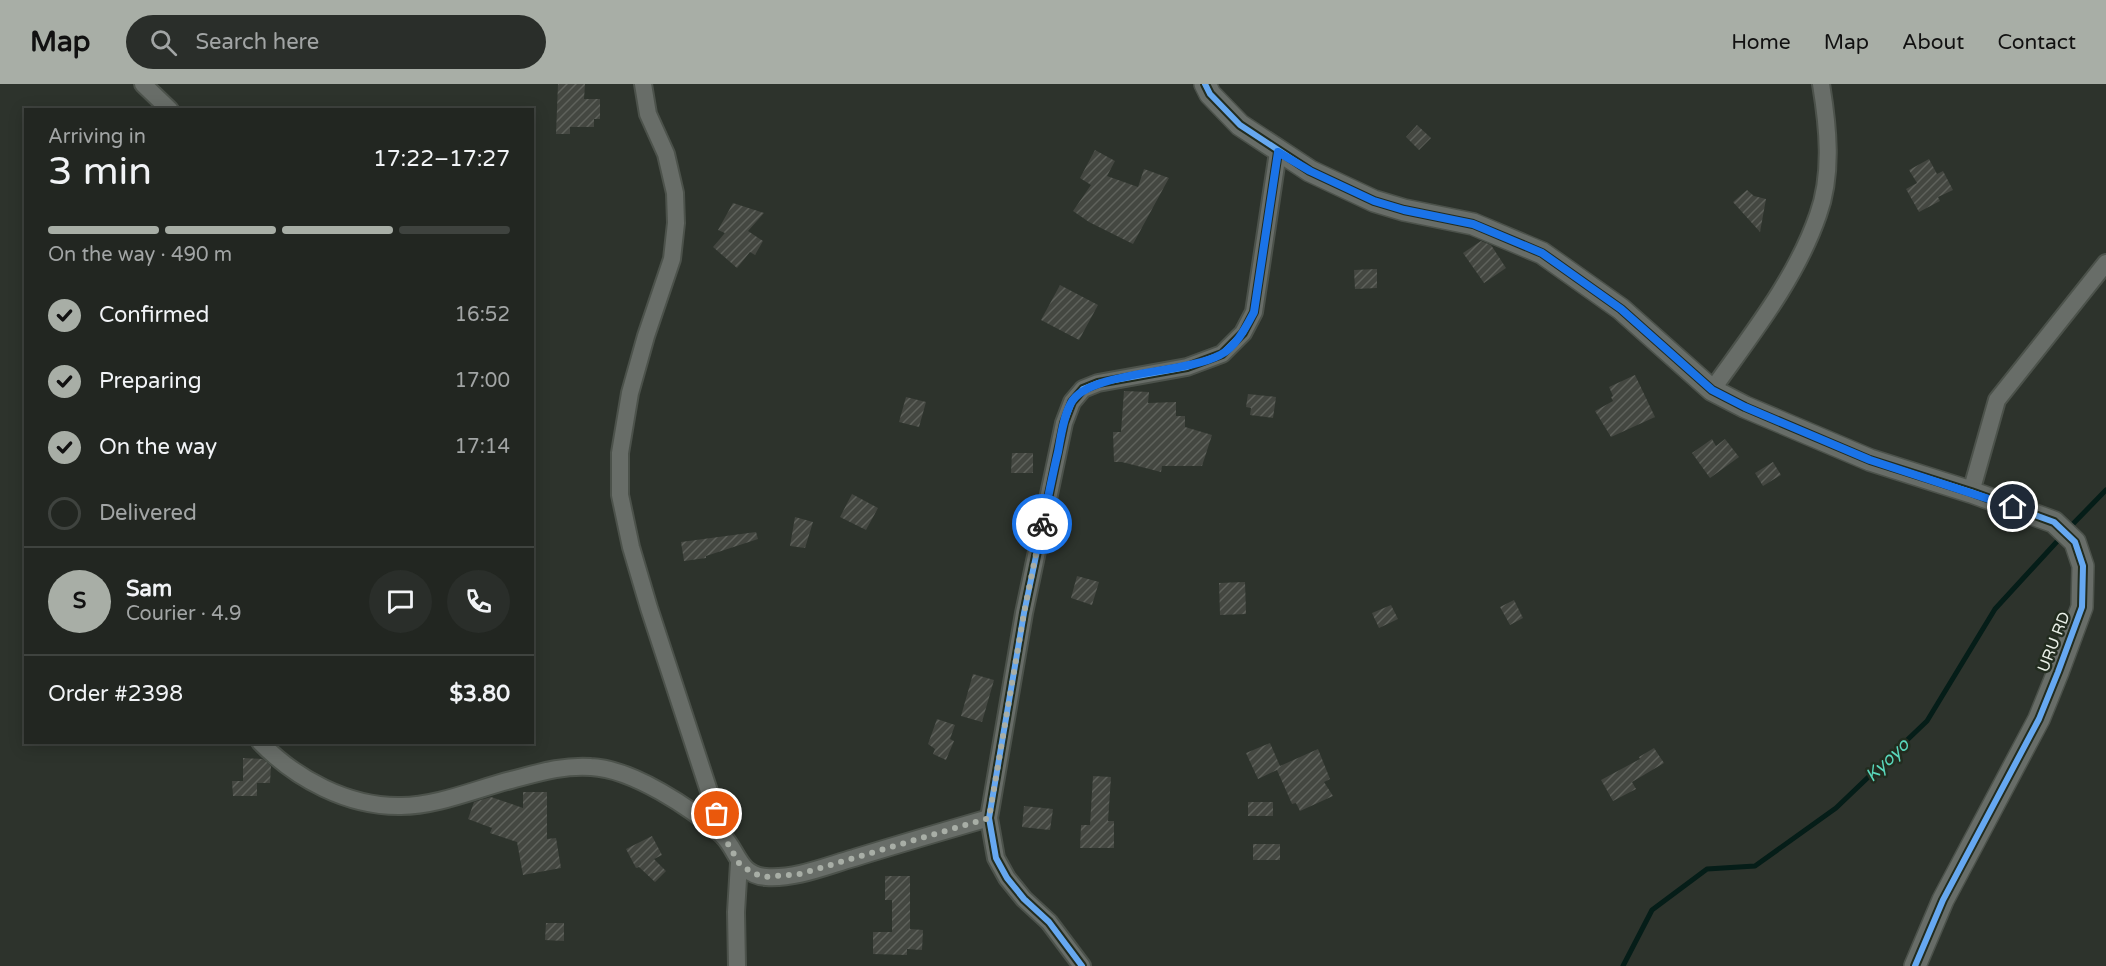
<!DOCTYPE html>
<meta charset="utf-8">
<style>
:root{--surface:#222621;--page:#2a2e2a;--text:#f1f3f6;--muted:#a2a5a5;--line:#3f433f;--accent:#a8aea6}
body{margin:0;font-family:"Varela Round",sans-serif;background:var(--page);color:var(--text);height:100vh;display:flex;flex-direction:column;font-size:22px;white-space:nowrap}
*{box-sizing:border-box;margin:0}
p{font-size:20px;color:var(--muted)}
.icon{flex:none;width:33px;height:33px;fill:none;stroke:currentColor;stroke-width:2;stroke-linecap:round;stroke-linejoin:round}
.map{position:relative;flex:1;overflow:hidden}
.drawer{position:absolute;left:24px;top:24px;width:510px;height:636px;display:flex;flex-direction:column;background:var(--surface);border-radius:0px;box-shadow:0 3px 15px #0003,0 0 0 2px var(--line)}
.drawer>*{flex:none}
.pin{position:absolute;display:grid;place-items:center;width:51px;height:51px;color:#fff;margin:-26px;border:3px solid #fff;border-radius:50%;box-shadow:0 2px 6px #0007}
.courier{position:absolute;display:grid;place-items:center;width:60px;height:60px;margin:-30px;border:4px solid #1a73e8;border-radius:50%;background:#fff;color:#222;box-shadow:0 2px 8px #0007}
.head em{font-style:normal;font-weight:600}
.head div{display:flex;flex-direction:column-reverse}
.head{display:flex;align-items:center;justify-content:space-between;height:102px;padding:0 24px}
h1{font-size:39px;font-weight:600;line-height:45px}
.bar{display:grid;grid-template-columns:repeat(4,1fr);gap:9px 6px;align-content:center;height:72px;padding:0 24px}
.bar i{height:8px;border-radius:4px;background:var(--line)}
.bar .current{background:var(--accent)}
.bar p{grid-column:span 4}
.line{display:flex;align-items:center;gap:15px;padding:0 24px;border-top:2px solid var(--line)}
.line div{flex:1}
.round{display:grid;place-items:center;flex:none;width:63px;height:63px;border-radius:32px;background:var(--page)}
ol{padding:0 24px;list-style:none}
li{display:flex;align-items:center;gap:18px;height:66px}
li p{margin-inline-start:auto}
li .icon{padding:6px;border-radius:50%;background:var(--accent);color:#111;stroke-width:4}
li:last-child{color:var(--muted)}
li i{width:33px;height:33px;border:3px solid var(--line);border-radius:50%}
header{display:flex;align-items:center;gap:36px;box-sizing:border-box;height:84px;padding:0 30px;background:var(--accent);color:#111}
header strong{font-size:28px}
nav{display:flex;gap:33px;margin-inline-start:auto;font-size:21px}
.search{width:420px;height:54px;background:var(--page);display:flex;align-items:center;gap:15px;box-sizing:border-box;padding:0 21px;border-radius:33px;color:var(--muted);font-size:22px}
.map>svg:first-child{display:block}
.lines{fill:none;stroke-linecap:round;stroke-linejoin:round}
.stream{stroke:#051d18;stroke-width:5}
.building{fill:url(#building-hatch)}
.minor-casing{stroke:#4c524b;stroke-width:20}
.tertiary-casing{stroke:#4c524b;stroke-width:24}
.minor{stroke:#686d68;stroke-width:16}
.tertiary{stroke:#686d68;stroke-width:21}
.cycleway-casing{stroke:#222c1f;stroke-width:10}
.cycleway{stroke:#66a8f1;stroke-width:6}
.done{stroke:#a8aea6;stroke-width:6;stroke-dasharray:0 10.8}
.route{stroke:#1a73e8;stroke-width:8}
.labels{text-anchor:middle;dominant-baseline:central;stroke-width:5;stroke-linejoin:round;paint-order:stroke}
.street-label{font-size:16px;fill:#eaf0e8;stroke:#222c1f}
.water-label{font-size:18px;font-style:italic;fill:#59d7bb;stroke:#222c1f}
</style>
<header>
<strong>Map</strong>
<div class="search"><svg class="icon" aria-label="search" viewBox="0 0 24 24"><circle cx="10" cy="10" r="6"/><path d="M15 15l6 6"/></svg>Search here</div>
<nav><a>Home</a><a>Map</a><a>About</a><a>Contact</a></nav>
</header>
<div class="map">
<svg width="2106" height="882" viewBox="0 0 2106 882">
<defs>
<pattern id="building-hatch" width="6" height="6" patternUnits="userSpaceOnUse" patternTransform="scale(1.5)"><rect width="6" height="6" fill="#444741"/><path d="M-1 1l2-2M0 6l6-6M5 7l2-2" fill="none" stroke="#5f625c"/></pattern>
</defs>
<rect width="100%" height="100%" fill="#2d332c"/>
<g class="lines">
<g class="stream">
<polyline points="2069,444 2106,406"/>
<polyline points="1623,882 1652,826 1707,785 1755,782 1836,724 1927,637 1995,525 2063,451"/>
</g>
</g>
<g class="building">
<polygon points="558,0 585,0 584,15 600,15 600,35 594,35 594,43 570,43 570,50 556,50"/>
<polygon points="1417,41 1431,54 1419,66 1406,53"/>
<polygon points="1095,66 1115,77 1107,92 1138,103 1144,85 1169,94 1133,160 1089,138 1073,127 1091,101 1080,94"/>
<polygon points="1929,75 1937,90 1943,87 1953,106 1938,113 1940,117 1919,128 1906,105 1917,99 1909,86"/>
<polygon points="1747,106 1754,112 1766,115 1760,148 1733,118"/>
<polygon points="733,119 764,129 748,147 763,157 755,171 750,168 737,184 713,163 725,149 718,146"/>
<polygon points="1481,157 1491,161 1506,184 1484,199 1463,169"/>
<polygon points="1377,185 1377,204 1355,205 1354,186"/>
<polygon points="1060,201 1098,221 1079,256 1041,236"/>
<polygon points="1635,291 1655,333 1611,353 1595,327 1613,317 1611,313 1613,312 1609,303"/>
<polygon points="1124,307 1149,308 1148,319 1176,318 1176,332 1185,332 1185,343 1212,351 1202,382 1162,382 1161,388 1122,378 1114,378 1113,348 1121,348"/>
<polygon points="1248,310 1276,313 1273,334 1250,331 1251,324 1246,323"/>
<polygon points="906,313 926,318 919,343 899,338"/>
<polygon points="1712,355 1716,362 1725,355 1739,373 1710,394 1692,369"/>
<polygon points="1012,369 1033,369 1033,389 1011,389"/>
<polygon points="1773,378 1781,391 1763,402 1755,389"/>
<polygon points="852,410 878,424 866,446 840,433"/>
<polygon points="795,433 813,438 805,464 790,462"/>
<polygon points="756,448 758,455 706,472 706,474 684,477 681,458"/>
<polygon points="1077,492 1099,498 1092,521 1071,514"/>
<polygon points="1245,498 1246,530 1220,531 1219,499"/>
<polygon points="1514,516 1523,534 1510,541 1500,523"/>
<polygon points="1391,521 1398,535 1379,544 1372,529"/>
<polygon points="973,590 994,596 982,638 961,632"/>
<polygon points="937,635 955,641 950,655 954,657 946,676 933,670 935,665 928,660"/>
<polygon points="1270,659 1280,682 1318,665 1330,695 1324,698 1333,712 1300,727 1296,719 1292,720 1277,686 1258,695 1246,669"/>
<polygon points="1654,664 1664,679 1632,698 1636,705 1613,717 1601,696 1640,675 1639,673"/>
<polygon points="243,674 263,675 271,682 270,699 257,699 257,712 233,712 232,697 243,697"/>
<polygon points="1093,692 1111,693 1108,737 1114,737 1114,764 1080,764 1081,741 1090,741"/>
<polygon points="523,708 547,708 547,755 556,754 561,784 523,791 517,758 490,749 492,744 468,735 474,718 491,713 523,724"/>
<rect x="1248" y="718" width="25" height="14"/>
<polygon points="1024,722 1053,725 1050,746 1022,743"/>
<polygon points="652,752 662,771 654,775 666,787 655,798 639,783 636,784 626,765"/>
<rect x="1253" y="760" width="27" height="16"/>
<polygon points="885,792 910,792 910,845 923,846 922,866 907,865 907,871 873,870 873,848 892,848 892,816 885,816"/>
<polygon points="546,839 564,839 564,857 545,856"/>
</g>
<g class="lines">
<g class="minor-casing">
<g id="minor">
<polyline points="143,0 170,26"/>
<polyline points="643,0 648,30 666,70 675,109 676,139 672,175 646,252 630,309 620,369 620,411 631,463 649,524 724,753"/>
<path d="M1712,306C1751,251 1796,195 1818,131C1833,90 1828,42 1821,0"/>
<polyline points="1971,408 1997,316 2106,179"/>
<path d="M260,658C296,695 348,723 401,722C437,722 476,705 511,696C538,689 563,681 591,683C633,685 691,724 722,751C738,766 738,791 766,793C796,795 826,782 854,774C899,760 944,747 989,734"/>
<polyline points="737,882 736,828 739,779"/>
<polyline points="1082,882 1049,838 1024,815 1007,794 996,774 989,734 1024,529 1064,339 1072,318 1083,305 1098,299 1187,283 1222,270 1243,249 1254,228 1278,68"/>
</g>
</g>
<g class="tertiary-casing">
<polyline id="tertiary" points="1205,0 1210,10 1240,41 1310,87 1374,117 1404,126 1473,140 1542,169 1621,225 1712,306 1745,323 1870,376 1971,408 2054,438 2075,458 2083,482 2082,523 2058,588 2039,635 1943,816 1915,882"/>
</g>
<use href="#minor" class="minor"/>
<use href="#tertiary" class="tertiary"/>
<g class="cycleway-casing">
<g id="cycleway">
<polyline points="1205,0 1210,10 1240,41 1310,87 1374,117 1404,126 1473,140 1542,169 1621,225 1712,306 1745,323 1870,376 1971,408 2054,438 2075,458 2083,482 2082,523 2058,588 2039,635 1943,816 1915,882"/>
<polyline points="1082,882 1049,838 1024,815 1007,794 996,774 989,734 1024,529 1064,339 1072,318 1083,305 1098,299 1187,283 1222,270 1243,249 1254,228 1278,68"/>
</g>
</g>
<use href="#cycleway" class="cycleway"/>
</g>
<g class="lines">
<polyline class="done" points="717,730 724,753 739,779 751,788 763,793 800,790 989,734 1024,529 1042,440"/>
<path class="route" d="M1042,440C1048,416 1052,392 1058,368C1061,352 1063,334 1071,319C1088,287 1185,290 1220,271C1236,263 1246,243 1254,228L1278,68L1310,87L1374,117L1404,126L1473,140L1542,169L1621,225L1712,306L1745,323L1870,376L2013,423"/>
</g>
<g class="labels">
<g class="street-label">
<text transform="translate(2054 558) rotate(-69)">URU RD</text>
</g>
<g class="water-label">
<text transform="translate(1887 676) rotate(-44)">Kyoyo</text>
</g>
</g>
</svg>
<div class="pin" style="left:717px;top:730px;background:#ea580c"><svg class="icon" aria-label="bag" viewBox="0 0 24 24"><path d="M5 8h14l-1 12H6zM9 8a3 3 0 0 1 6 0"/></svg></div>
<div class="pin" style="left:2013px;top:423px;background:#1f2937"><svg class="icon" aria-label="home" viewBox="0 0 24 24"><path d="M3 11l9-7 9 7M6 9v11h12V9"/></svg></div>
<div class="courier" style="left:1042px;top:440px"><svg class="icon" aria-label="bike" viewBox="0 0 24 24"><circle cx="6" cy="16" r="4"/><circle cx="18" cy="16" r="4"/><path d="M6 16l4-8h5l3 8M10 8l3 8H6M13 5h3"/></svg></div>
<section class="drawer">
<div class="head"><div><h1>3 min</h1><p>Arriving in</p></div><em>17:22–17:27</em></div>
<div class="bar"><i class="current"></i><i class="current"></i><i class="current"></i><i></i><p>On the way · 490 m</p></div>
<ol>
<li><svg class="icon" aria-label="check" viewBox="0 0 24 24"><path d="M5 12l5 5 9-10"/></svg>Confirmed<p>16:52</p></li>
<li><svg class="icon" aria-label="check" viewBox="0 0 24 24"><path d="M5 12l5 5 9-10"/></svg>Preparing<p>17:00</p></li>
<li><svg class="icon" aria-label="check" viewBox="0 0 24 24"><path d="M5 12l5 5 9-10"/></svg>On the way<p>17:14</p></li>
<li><i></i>Delivered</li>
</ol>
<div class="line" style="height:108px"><b class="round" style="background:var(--accent);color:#111">S</b><div><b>Sam</b><p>Courier · 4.9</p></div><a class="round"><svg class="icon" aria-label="chat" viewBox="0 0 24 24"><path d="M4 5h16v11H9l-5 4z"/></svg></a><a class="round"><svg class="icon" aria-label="phone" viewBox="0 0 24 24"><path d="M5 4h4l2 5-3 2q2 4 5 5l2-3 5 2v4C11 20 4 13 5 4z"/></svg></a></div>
<div class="line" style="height:78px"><div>Order #2398</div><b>$3.80</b></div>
</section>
</div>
